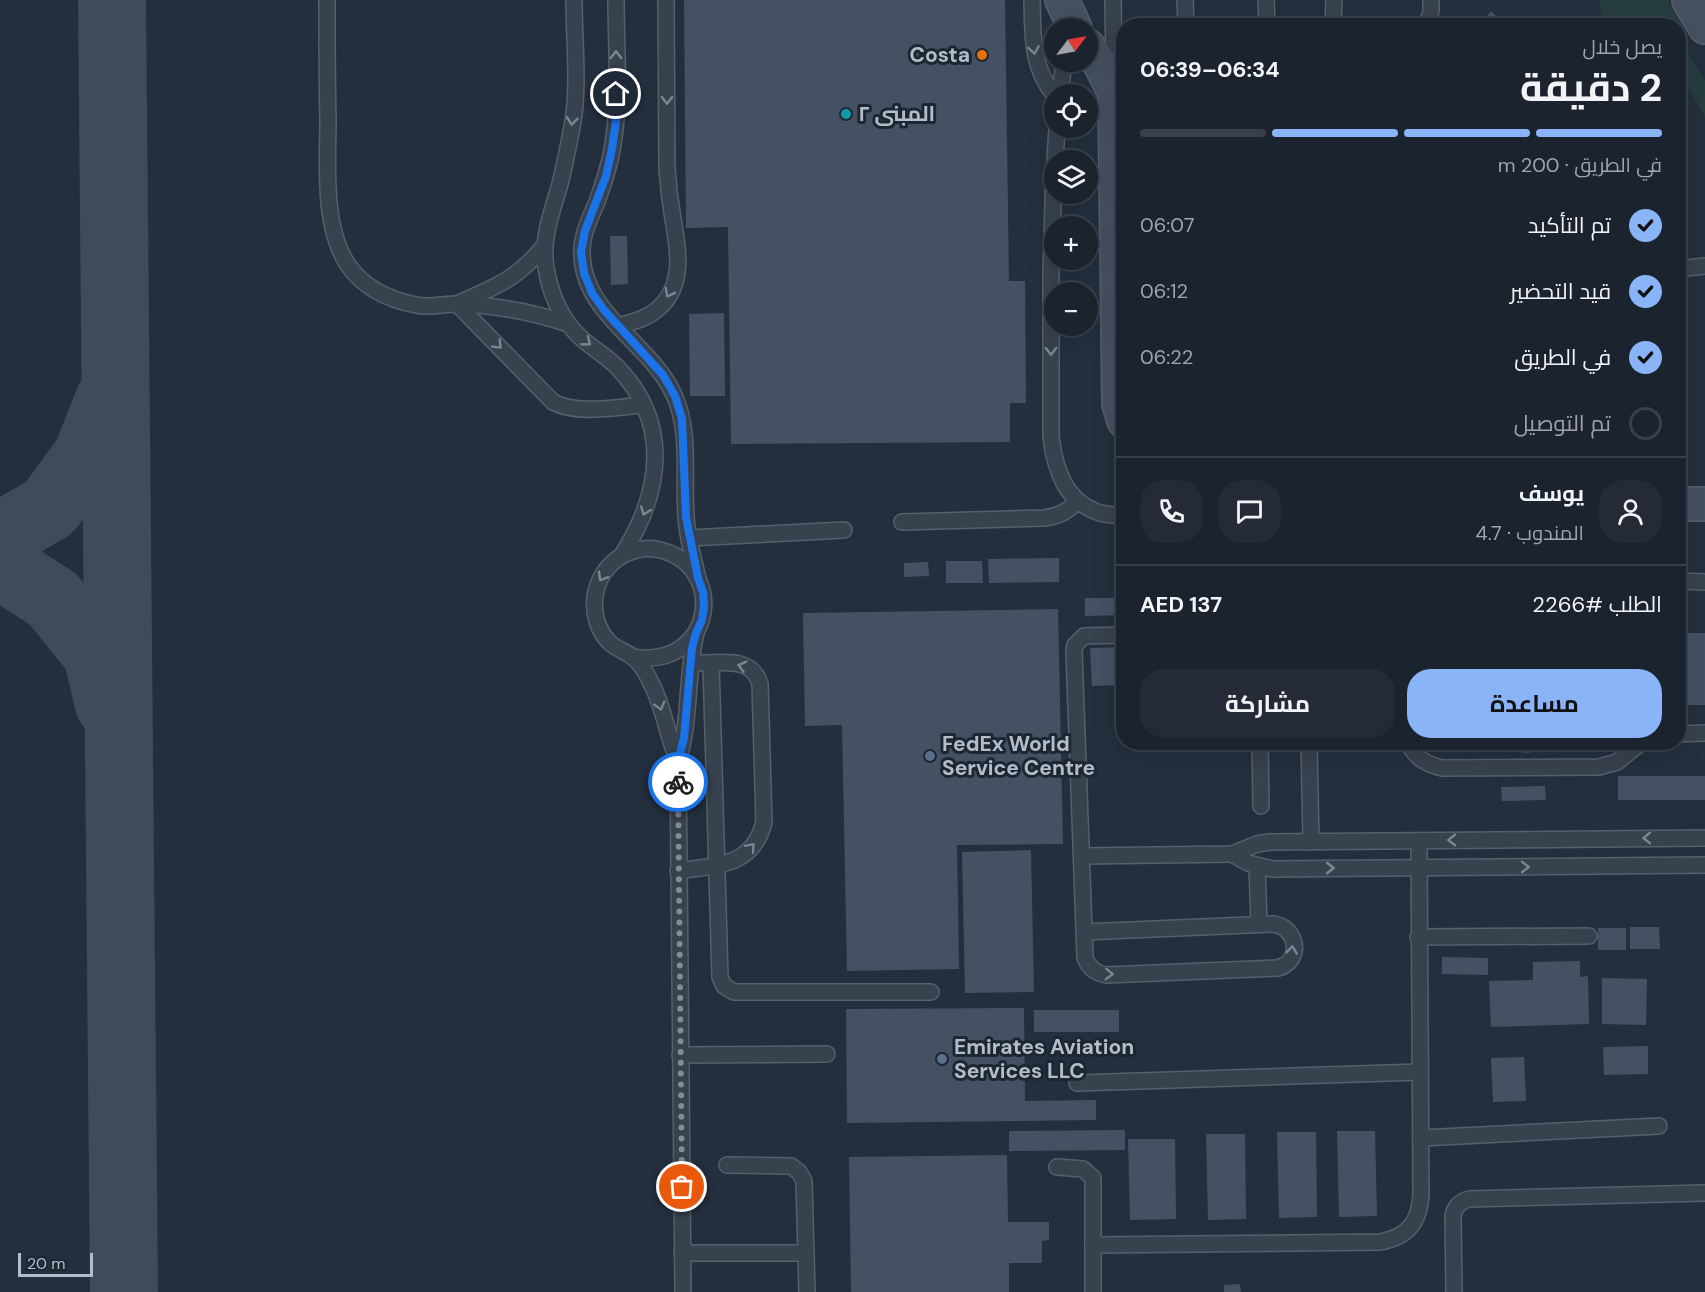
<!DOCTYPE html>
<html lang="ar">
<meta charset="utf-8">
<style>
:root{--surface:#1b232e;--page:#242b36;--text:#f1f3f6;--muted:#a0a4aa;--line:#39404a;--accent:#8ab4f8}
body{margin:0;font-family:"DM Sans",Cairo,sans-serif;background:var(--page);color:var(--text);direction:rtl;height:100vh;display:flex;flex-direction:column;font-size:22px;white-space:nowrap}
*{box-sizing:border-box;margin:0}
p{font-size:20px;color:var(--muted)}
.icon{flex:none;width:33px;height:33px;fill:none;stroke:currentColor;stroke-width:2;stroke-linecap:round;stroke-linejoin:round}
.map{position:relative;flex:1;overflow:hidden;direction:ltr}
.details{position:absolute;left:1116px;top:18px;width:570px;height:732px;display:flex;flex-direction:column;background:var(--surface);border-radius:24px;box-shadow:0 6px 24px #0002,0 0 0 2px var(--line);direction:rtl}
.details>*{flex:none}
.needle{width:39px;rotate:58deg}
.tools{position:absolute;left:1044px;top:18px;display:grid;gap:12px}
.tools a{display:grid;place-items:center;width:54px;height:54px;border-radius:50%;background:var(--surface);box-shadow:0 6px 24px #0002,0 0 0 2px var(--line);font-size:30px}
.scale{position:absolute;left:18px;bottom:15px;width:75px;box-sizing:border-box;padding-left:6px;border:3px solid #b4bcc9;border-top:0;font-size:16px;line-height:21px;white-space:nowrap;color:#b4bcc9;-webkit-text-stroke:4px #1d2633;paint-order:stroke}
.pin{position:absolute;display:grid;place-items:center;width:51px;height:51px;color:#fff;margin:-26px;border:3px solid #fff;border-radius:50%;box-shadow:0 2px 6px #0007}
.courier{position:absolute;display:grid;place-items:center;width:60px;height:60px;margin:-30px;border:4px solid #1a73e8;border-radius:50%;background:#fff;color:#222;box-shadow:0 2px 8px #0007}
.overview em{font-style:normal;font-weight:700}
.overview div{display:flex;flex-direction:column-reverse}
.overview{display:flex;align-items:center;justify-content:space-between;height:102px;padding:0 24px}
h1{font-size:39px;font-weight:700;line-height:45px}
.bar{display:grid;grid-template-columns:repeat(4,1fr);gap:9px 6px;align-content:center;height:72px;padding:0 24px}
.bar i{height:8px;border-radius:4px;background:var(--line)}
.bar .current{background:var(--accent)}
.bar p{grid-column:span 4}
.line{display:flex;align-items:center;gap:15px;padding:0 24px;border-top:2px solid var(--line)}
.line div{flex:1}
.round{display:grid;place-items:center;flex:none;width:63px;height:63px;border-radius:24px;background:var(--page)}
ol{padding:0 24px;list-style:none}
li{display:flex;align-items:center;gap:18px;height:66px}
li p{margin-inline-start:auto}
li .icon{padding:6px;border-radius:50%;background:var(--accent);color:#111;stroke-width:4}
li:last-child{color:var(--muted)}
li i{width:33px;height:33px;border:3px solid var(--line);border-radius:50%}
.button{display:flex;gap:12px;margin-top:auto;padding:12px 24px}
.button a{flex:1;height:69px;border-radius:24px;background:var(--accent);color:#111;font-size:24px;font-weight:700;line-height:69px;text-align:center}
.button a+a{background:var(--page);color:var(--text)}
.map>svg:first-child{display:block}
.green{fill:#263c3f}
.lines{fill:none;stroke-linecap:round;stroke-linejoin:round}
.taxiway{stroke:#3f4a5a;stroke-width:68}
.building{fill:#455162}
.lane-casing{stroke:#565f6c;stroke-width:18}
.secondary-casing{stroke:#565f6c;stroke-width:36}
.lane{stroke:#38414e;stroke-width:15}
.secondary{stroke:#465061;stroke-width:33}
.oneway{stroke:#7c8592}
.done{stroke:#828b98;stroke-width:6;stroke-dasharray:0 10.8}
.route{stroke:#1a73e8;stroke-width:8}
.food-dot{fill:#e8710a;stroke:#1d2633;stroke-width:2}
.culture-dot{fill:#0f9aa8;stroke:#1d2633;stroke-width:2}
.service-dot{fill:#5c6f8a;stroke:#1d2633;stroke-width:2}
.labels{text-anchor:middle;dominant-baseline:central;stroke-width:6;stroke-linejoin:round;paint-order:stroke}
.poi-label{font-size:21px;font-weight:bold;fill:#b4bcc9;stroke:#1d2633;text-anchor:start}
</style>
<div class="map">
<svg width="1705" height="1292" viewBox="0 0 1705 1292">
<rect width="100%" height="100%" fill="#242f3e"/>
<g class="green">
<polygon points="1599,0 1668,0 1686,29 1679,33 1678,26 1604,25"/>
<polygon points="1686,49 1705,81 1705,117 1679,70 1679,53"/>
</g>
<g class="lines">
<g class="taxiway">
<polyline points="112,0 124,1292"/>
<polyline points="0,536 49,508 87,456 109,400"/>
<polyline points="0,565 53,599 97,654 109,704"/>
</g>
</g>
<g class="building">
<polygon points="684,0 1005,0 1009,281 1025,281 1026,403 1010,403 1010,442 731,444 728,227 686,228"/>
<polygon points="1491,11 1506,26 1478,26"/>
<polygon points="610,236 627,236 628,284 611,285"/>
<polygon points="724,313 725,396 690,396 689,314"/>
<polygon points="1059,558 1059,582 989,583 988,559"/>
<polygon points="946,561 982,561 983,583 946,583"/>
<polygon points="928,562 929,576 904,577 904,563"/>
<polygon points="1085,598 1124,598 1124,615 1085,616"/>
<polygon points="1058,609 1063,844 957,845 959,969 847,971 842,725 805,726 803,613"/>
<rect x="1678" y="633" width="27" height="72"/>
<polygon points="1124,647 1124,685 1092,686 1090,648"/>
<polygon points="1505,742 1546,742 1534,752 1526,753 1518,752"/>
<polygon points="1572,742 1611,742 1600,750 1592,752 1584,751"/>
<rect x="1618" y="776" width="87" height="24"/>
<polygon points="1545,786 1546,800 1502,801 1501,787"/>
<polygon points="1031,850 1034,992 965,993 962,852"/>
<polygon points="1630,927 1659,927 1660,949 1630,949"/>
<rect x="1598" y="928" width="28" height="22"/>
<polygon points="1442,957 1488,958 1488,975 1442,974"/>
<polygon points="1580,961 1580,977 1588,976 1589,1024 1491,1027 1489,981 1533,980 1533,962"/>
<polygon points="1602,978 1647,979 1646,1025 1602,1024"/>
<polygon points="1024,1008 1025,1101 1096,1100 1096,1120 847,1123 846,1009"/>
<rect x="1034" y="1010" width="85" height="22"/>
<polygon points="1648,1046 1648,1074 1604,1075 1603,1047"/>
<polygon points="1524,1057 1526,1101 1493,1102 1491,1058"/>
<polygon points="1125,1130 1125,1150 1009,1151 1009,1131"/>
<polygon points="1337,1131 1375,1131 1377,1216 1339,1217"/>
<polygon points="1277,1132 1316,1132 1317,1217 1279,1218"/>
<polygon points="1206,1134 1245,1134 1246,1219 1208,1220"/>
<polygon points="1128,1139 1175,1139 1176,1219 1130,1220"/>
<polygon points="1007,1155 1008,1222 1049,1222 1049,1240 1042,1241 1042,1263 1009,1263 1009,1292 851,1292 849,1157"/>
<polygon points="1240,1284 1241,1292 1224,1292 1224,1285"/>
</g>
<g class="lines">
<g class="lane-casing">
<g id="lane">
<path d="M327,0C327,39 327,79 328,118C328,163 322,226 348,265C364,288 390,300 416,305C429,308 444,304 457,304C495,305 532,312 568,324"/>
<path d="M574,0C574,40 579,83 573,122C569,143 565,164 560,184C552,212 541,239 546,268C550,293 561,319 579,336C591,348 607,356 618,368C672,424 661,494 622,555"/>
<path d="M616,0C616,49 621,101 612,150C609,168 603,184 597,202C590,218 581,236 582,254C583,315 651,343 674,395C691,431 683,477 686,516C687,537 693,558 698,578"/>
<path d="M1032,0C1033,35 1031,66 1054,95"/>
<polyline points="1113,0 1114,75"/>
<polyline points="1185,0 1186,26"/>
<polyline points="1266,0 1267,26"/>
<polyline points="1333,26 1334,0"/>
<path d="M1423,26C1432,18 1431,11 1431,0"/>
<polyline points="1060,94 1064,62"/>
<polyline points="1055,160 1057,128"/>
<path d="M1054,166L1051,273V437C1055,469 1065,502 1100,513C1107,515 1116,515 1124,516"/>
<polyline points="1678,269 1705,266"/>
<path d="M459,303C497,286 517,279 544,246"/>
<path d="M457,304L553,402C577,415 617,407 643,405"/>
<path d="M618,326C633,322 649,318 660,307C685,283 678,248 673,219C670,202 668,185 667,168L666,0"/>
<path d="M902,522L1045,518C1059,516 1068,511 1078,501"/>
<polyline points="689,538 844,530"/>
<polyline points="1678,581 1705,582"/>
<path d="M632,657C716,670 729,563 656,549C643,547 628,551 617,559C591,578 586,619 610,643C617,649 626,652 633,657C641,664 647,674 651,683C664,707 667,736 678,761"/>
<polyline points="711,663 720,977 724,986 734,992 931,992"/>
<polyline points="1678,734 1705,733"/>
<polyline points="1260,742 1261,806"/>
<polyline points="1309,742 1311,842"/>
<path d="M1408,742C1415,758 1426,764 1442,768L1599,767L1617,762L1642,742"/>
<polyline points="1232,854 1248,863 1272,869 1705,865"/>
<polyline points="1082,856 1232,854 1257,844 1270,842 1705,838"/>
<polyline points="1257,866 1259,924"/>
<path d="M678,871C717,865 753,867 764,822L760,684C752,657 725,663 702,663"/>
<path d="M1084,932L1273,924C1298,927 1303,961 1278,968L1106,975C1095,973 1089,968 1085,958L1074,651L1075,645L1084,636L1124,635"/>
<polyline points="1418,937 1589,936"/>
<polyline points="680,1055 827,1054"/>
<polyline points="1077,1083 1420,1072"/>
<polyline points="1421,1138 1659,1126"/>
<polyline points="727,1165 791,1166 799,1172 804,1181 807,1292"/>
<polyline points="1057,1167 1083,1169 1093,1178 1093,1292"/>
<path d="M1093,1245L1380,1242C1408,1237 1420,1222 1421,1193L1419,841"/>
<polyline points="682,1253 806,1253"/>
<path d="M683,1292L678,761C691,720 686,675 696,633"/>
<path d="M1454,1292L1453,1215C1456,1206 1459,1202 1469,1199L1705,1193"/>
</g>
</g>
<g class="secondary-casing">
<g id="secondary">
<polyline points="1062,0 1075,28"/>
<polyline points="1689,0 1705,27"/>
<polyline points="1088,46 1099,62 1115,93 1119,404 1124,421"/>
<polyline points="1678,504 1705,504"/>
</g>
</g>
<use href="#lane" class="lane"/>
<use href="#secondary" class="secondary"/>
</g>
<defs><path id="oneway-chevron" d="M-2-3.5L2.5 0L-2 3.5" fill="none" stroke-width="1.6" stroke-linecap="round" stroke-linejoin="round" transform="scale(1.5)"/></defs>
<g class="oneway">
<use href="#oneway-chevron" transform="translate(1034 50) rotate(81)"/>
<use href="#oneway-chevron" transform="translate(616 55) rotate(-90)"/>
<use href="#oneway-chevron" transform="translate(667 100) rotate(90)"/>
<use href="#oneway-chevron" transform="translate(572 121) rotate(97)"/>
<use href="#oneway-chevron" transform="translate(669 293) rotate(118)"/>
<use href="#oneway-chevron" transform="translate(587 342) rotate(39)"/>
<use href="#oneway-chevron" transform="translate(498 345) rotate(45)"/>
<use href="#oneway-chevron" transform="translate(1051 351) rotate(90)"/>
<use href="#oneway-chevron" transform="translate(645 511) rotate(110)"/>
<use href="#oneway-chevron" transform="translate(602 577) rotate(120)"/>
<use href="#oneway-chevron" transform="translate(742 666) rotate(-165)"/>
<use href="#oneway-chevron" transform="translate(660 706) rotate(74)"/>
<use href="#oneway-chevron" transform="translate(1647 838) rotate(179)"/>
<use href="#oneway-chevron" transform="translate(1452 840) rotate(179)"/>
<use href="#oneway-chevron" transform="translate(751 847) rotate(-49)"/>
<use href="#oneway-chevron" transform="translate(1525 867) rotate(-1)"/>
<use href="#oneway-chevron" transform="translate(1330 868)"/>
<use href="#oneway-chevron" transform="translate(1292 950) rotate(-83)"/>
<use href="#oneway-chevron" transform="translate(1109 974) rotate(2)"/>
</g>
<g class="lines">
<polyline class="done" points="678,782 682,1187"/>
<polyline class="route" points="616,94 616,121 612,149 606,176 585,231 581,252 584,273 592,293 604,310 663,375 675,396 682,419 686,517 698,578 703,592 704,606 702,620 696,633 692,648 684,738 678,761 678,782"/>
</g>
<circle class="food-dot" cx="982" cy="55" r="6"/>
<circle class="culture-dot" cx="846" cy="114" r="6"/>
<g class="service-dot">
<circle cx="930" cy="756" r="6"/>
<circle cx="942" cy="1059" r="6"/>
</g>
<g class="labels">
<g class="poi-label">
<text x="970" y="55" text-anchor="end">Costa</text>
<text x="858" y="114">المبنى ٢</text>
<text x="942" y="744">FedEx World<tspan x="942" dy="24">Service Centre</tspan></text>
<text x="954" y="1047">Emirates Aviation<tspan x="954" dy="24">Services LLC</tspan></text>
</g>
</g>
</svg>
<div class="tools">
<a><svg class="needle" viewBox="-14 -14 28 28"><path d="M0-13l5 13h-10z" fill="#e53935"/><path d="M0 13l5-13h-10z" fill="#a0a4aa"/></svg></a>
<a><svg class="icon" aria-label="locate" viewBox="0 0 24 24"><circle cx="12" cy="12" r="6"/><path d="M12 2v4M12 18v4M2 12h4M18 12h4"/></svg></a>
<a><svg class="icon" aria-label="layers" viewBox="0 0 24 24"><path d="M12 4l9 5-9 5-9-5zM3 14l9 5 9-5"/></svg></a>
<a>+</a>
<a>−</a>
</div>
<div class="scale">20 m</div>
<div class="pin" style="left:682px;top:1187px;background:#ea580c"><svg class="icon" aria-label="bag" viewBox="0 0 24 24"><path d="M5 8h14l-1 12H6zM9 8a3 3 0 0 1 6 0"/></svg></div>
<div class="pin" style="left:616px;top:94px;background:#1f2937"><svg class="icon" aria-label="home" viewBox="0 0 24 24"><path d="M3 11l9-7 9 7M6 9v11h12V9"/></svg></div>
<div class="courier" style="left:678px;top:782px"><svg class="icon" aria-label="bike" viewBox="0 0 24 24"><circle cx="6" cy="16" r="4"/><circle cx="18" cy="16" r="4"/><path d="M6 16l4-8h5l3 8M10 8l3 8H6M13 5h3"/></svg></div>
<section class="details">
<div class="overview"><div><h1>2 دقيقة</h1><p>يصل خلال</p></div><em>06:34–06:39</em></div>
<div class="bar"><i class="current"></i><i class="current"></i><i class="current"></i><i></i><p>في الطريق · 200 m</p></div>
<ol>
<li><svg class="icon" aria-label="check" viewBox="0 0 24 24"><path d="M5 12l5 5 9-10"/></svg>تم التأكيد<p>06:07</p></li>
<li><svg class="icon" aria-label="check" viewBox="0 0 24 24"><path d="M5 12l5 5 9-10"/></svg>قيد التحضير<p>06:12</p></li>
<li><svg class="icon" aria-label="check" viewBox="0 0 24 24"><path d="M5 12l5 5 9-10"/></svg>في الطريق<p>06:22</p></li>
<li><i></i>تم التوصيل</li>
</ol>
<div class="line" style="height:108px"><a class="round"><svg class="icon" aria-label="person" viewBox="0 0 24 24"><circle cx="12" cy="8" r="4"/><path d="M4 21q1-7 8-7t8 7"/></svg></a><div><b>يوسف</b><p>المندوب · 4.7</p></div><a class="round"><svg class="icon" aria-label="chat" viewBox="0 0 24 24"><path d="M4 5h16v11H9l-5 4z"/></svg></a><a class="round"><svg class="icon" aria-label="phone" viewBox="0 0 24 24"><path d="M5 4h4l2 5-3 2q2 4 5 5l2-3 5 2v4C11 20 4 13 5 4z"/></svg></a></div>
<div class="line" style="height:78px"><div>الطلب #2266</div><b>AED 137</b></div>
<div class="button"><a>مساعدة</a><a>مشاركة</a></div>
</section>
</div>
